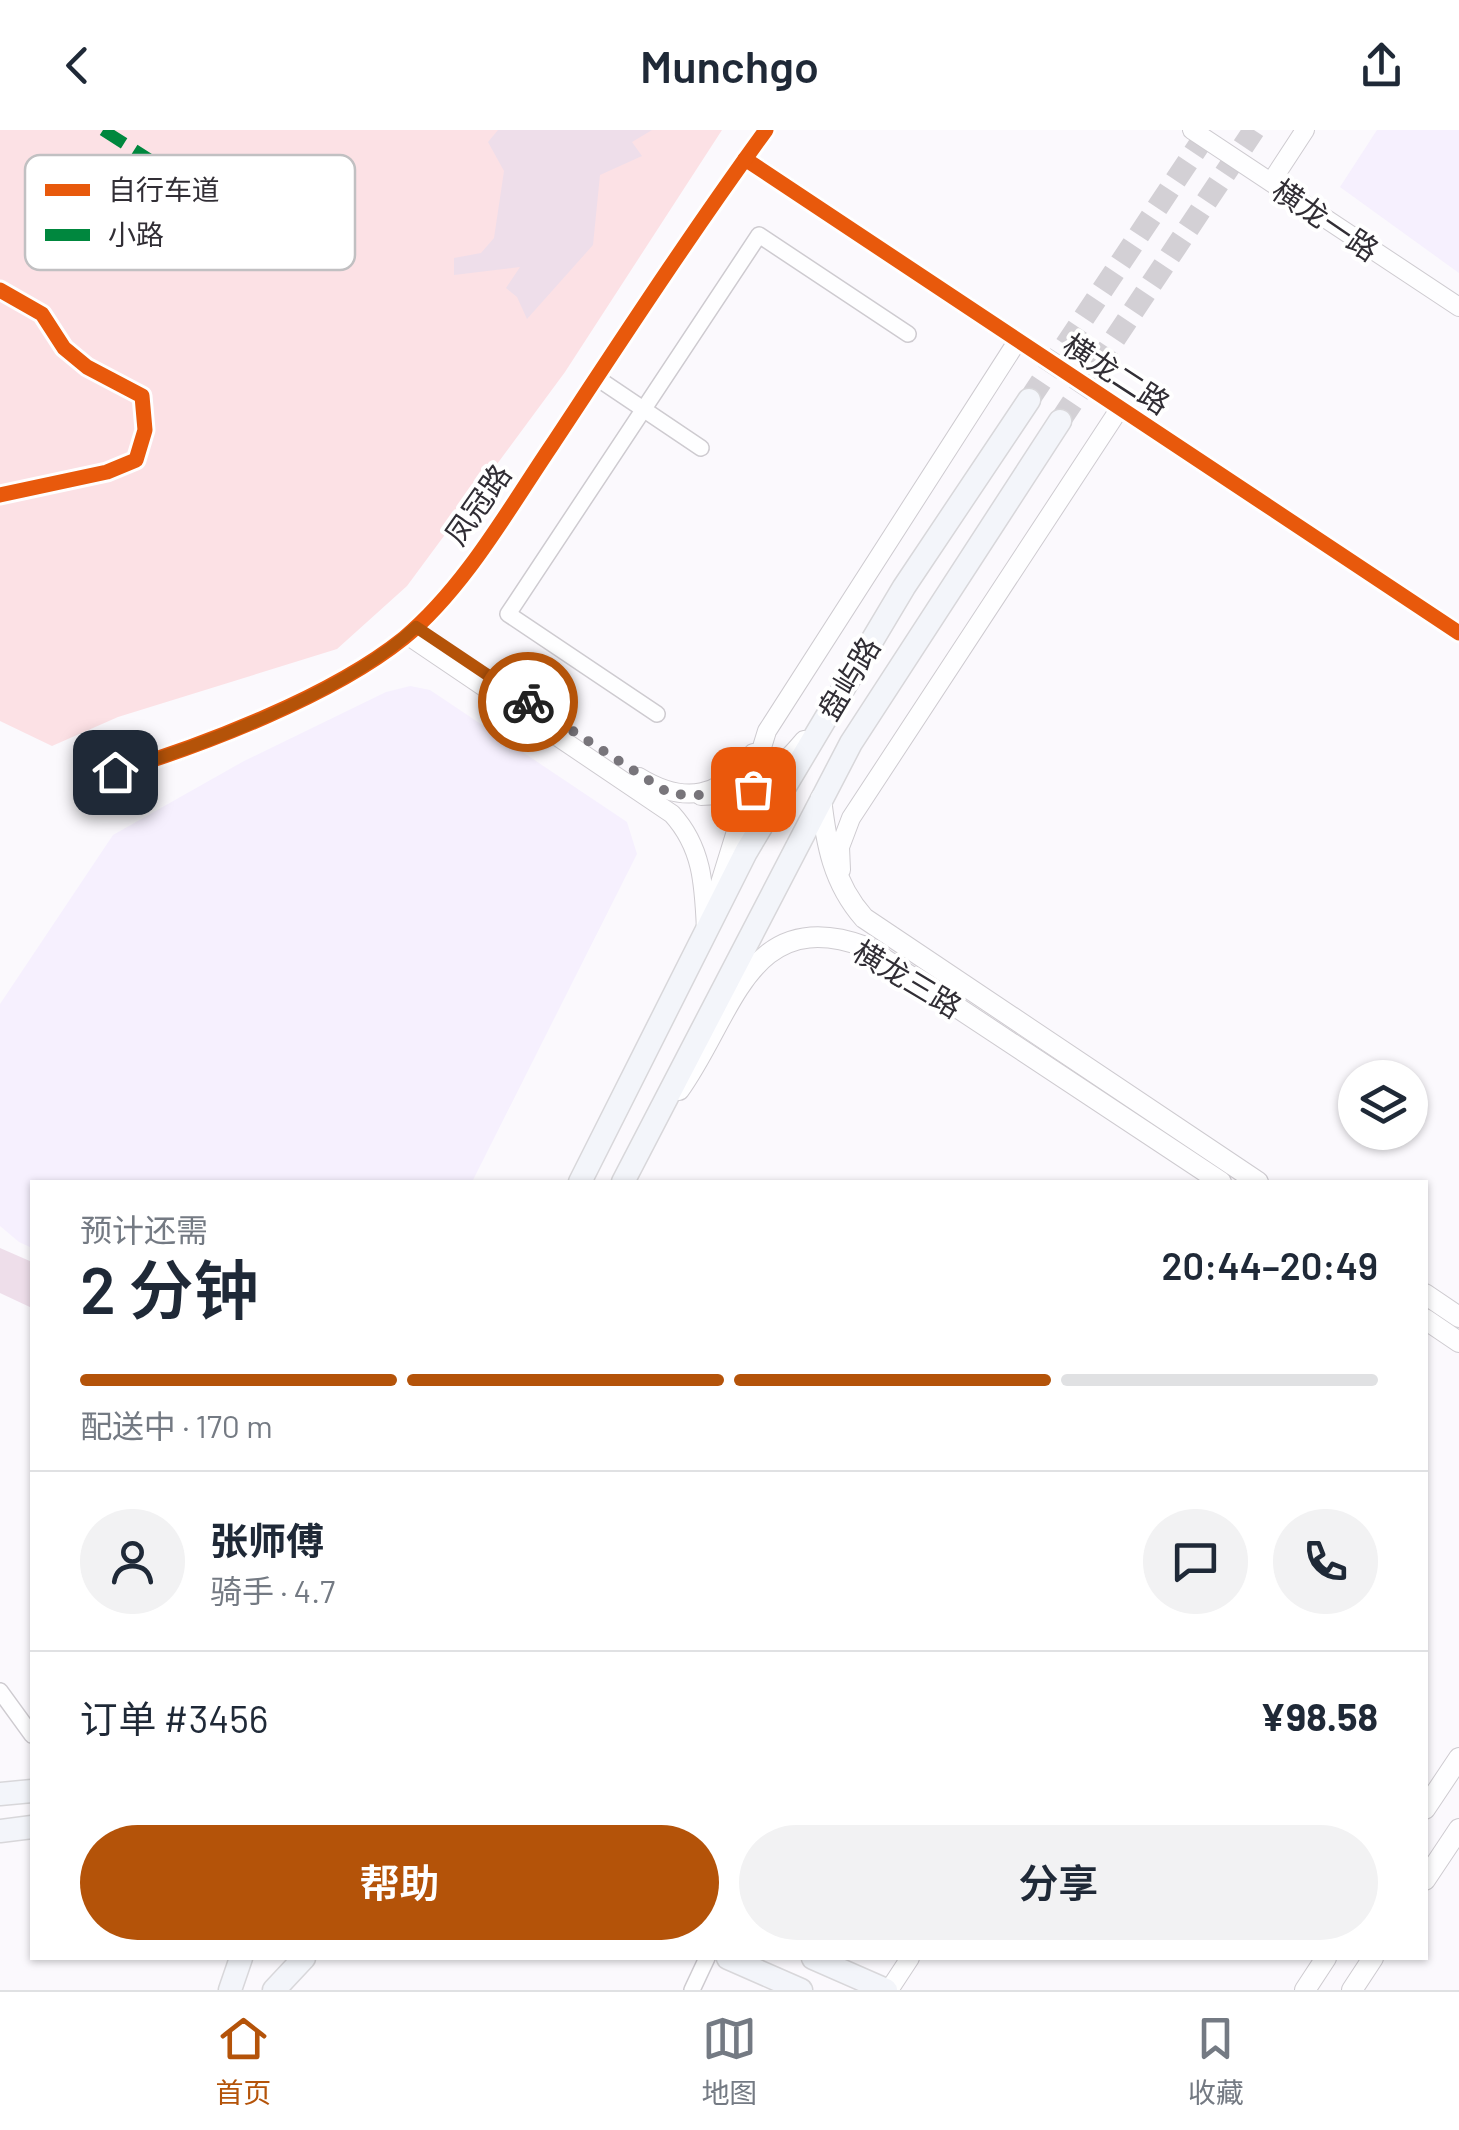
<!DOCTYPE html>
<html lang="zh">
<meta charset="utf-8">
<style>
:root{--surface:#fff;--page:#f2f2f3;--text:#1f2937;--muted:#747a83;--line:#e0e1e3;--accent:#b45309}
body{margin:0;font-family:Barlow,"Noto Sans SC",sans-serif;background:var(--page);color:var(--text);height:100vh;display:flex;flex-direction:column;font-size:38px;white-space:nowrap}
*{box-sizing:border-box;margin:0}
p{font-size:32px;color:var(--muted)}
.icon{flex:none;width:55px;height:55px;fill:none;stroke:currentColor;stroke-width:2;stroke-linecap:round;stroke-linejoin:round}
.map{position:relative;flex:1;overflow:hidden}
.sheet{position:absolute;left:30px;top:1050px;width:1398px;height:780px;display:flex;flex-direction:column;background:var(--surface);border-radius:0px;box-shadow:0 2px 8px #0004}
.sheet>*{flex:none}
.buttons{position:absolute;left:1338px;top:930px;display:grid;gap:20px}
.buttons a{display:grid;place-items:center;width:90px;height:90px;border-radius:50%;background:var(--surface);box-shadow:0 2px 8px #0004;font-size:50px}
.pin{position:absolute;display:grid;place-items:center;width:85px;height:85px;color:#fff;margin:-42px;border-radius:20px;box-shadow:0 5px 15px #0006}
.courier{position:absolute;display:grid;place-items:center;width:100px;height:100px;margin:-50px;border:8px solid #b45309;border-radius:50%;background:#fff;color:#222;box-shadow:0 2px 12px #0007}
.headline em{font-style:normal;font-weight:600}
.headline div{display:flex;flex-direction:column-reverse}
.headline{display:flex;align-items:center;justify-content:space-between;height:170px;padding:0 50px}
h1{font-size:65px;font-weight:600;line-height:75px}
.bar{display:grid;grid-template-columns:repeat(4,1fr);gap:15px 10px;align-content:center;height:120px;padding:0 50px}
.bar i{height:12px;border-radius:8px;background:var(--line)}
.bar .selected{background:var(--accent)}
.bar p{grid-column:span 4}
.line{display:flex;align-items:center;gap:25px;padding:0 50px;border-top:2px solid var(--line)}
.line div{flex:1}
.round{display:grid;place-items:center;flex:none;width:105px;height:105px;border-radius:52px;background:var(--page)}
.action{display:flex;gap:20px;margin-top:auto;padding:20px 50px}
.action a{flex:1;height:115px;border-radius:60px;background:var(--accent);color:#fff;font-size:40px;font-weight:600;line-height:115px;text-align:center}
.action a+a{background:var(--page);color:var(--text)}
header{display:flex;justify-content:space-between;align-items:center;height:130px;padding:0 50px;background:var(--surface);font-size:45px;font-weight:600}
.tab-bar{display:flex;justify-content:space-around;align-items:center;height:140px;border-top:2px solid var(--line);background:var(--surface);font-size:28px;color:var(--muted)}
.tab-bar a{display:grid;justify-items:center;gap:5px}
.tab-bar .selected{color:var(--accent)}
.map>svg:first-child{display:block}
.built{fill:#f6f0fe}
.green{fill:#fce1e5}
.building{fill:#eedeea}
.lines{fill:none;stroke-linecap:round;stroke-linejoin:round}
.primary-tunnel{stroke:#d3d0d5;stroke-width:22;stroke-dasharray:22 11;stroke-linecap:butt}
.minor-casing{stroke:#cecbd0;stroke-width:18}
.tertiary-casing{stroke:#cecbd0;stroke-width:20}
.secondary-casing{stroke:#cecbd0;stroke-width:22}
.primary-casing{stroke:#d8d7da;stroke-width:25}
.minor{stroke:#fefeff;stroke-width:15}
.tertiary{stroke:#fefeff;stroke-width:18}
.secondary{stroke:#fefeff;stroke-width:20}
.primary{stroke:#f3f5fa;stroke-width:22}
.quiet{stroke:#00873e;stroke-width:12;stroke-dasharray:25 12;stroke-linecap:butt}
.cycleway-casing{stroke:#fff;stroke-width:21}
.cycleway{stroke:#e8590c;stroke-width:15}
.done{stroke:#78757b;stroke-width:10;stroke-dasharray:0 18}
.route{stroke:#b45309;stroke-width:12}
.labels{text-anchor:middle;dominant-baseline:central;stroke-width:8;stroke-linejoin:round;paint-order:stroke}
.street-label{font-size:30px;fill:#312e35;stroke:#fff}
.key{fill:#fff;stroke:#c1c0c2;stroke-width:2.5}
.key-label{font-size:28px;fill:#312e35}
</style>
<header><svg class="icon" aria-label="back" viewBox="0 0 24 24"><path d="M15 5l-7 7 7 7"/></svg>Munchgo<svg class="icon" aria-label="share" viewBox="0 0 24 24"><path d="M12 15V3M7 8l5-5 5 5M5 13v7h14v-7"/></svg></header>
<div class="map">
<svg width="1459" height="1860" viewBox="0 0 1459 1860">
<rect width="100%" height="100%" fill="#fbf9fd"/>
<g class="built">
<polygon points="1377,0 1459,0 1459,143 1340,57"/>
<polygon points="410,556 430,560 627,692 637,724 472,1052 32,1052 32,1118 19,1112 0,1096 0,874 113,705 244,631 386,562"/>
</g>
<polygon class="green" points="0,0 722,0 565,242 407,456 337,519 118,587 52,616 0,591"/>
<g class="building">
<polygon points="498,0 652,0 632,12 642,26 600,45 593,115 527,189 517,167 506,158 520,137 454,145 454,128 481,123 494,108 504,41 488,12"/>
<polygon points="0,1118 32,1132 32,1178 0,1163"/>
</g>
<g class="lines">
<g class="primary-tunnel">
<polyline points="1029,270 1209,0"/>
<polyline points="1060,291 1254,0"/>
</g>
<g class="minor-casing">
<g id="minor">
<polyline points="597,248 701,318"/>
<polyline points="657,584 508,484 759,105 908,204"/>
<polyline points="0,1561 32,1605"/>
<polyline points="692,1860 707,1828"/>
</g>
</g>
<g class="tertiary-casing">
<g id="tertiary">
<polyline points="1192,0 1459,177"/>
<polyline points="745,29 1459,503"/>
<polyline points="1271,52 1305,0"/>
<path d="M407,505L672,684C703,718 704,756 706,800"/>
<path d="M115,642C204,615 332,566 404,508C465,457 508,380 552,315C622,209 691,103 766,0"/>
<path d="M639,647C685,675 721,668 753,623"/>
<path d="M701,666C751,665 773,647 804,610"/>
<polyline points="841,740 840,717 851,688 1120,278"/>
<polyline points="716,766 767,601 1018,210"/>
<polyline points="889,1860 910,1828"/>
</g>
</g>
<g class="secondary-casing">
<g id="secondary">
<path d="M821,668C826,713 833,753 864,788L1258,1052"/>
<path d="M679,960C733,885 748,773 866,817L1221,1052"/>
<polyline points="1425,1164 1459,1187"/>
<polyline points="1425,1189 1459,1212"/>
<polyline points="1425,1679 1459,1628"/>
<polyline points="1425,1750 1459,1699"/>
<polyline points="1305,1860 1326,1828"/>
<polyline points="1352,1860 1373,1828"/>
</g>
</g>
<g class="primary-casing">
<g id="primary">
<polyline points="580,1052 746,722 904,457 1029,270"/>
<polyline points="623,1052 851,613 1060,291"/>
<polyline points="0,1664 32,1661"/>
<polyline points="0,1701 32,1697"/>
<polyline points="728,1828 801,1860"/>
<polyline points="813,1828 886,1860"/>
<polyline points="230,1860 241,1828"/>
<polyline points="274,1860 304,1828"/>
</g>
</g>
<use href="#minor" class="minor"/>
<use href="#tertiary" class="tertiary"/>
<use href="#secondary" class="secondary"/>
<use href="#primary" class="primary"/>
<polyline class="quiet" points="103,0 166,40"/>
<g class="cycleway-casing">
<g id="cycleway">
<polyline points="745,29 1459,503"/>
<polyline points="0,160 42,184 64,218 87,237 142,266 145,300 136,330 107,342 0,365"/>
<path d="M115,642C204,615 332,566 404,508C465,457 508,380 552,315C622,209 691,103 766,0"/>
</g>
</g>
<use href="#cycleway" class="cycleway"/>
</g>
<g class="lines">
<polyline class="done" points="528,572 670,664 723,666 753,659"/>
<path class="route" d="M115,642C205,615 348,561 416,497L528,572"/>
</g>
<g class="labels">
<g class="street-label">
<text transform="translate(1326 89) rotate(34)">横龙一路</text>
<text transform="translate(1117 243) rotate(33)">横龙二路</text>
<text transform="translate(477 374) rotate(-55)">凤冠路</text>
<text transform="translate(848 548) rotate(-59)">盘屿路</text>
<text transform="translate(908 848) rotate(31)">横龙三路</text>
</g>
</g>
<rect x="25" y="25" width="330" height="115" rx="15" class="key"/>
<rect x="45" y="54" width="45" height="12" fill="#e8590c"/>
<rect x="45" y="99" width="45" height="12" fill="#00873e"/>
<g class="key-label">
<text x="108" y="70">自行车道</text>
<text x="108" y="115">小路</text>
</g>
</svg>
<div class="buttons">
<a><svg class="icon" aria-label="layers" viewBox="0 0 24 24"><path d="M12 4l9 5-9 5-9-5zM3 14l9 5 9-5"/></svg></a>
</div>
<div class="pin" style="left:753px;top:659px;background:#ea580c"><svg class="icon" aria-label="bag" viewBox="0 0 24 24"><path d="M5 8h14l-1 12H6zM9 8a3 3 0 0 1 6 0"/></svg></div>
<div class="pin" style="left:115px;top:642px;background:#1f2937"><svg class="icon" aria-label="home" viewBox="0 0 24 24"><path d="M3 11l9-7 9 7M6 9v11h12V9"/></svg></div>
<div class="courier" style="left:528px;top:572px"><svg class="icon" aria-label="bike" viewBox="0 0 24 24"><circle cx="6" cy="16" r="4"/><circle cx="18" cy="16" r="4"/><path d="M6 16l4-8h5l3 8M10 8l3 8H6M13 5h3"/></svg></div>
<section class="sheet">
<div class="headline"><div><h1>2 分钟</h1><p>预计还需</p></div><em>20:44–20:49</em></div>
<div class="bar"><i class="selected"></i><i class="selected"></i><i class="selected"></i><i></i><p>配送中 · 170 m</p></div>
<div class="line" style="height:180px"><a class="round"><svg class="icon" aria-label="person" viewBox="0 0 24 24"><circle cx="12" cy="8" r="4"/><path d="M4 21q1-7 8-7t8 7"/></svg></a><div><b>张师傅</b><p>骑手 · 4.7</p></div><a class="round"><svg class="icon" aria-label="chat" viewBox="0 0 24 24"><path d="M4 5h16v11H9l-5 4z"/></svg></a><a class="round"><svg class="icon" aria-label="phone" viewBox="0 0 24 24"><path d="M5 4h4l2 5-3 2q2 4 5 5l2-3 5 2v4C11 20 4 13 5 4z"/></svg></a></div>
<div class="line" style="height:130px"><div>订单 #3456</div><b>¥98.58</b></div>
<div class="action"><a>帮助</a><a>分享</a></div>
</section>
</div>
<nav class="tab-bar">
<a class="selected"><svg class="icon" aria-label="home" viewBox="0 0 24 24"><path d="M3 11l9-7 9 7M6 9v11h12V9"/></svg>首页</a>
<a><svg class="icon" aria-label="map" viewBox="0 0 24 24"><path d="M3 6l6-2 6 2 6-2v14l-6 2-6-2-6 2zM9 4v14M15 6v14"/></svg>地图</a>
<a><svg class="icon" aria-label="saved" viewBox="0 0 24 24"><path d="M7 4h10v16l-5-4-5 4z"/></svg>收藏</a>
</nav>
